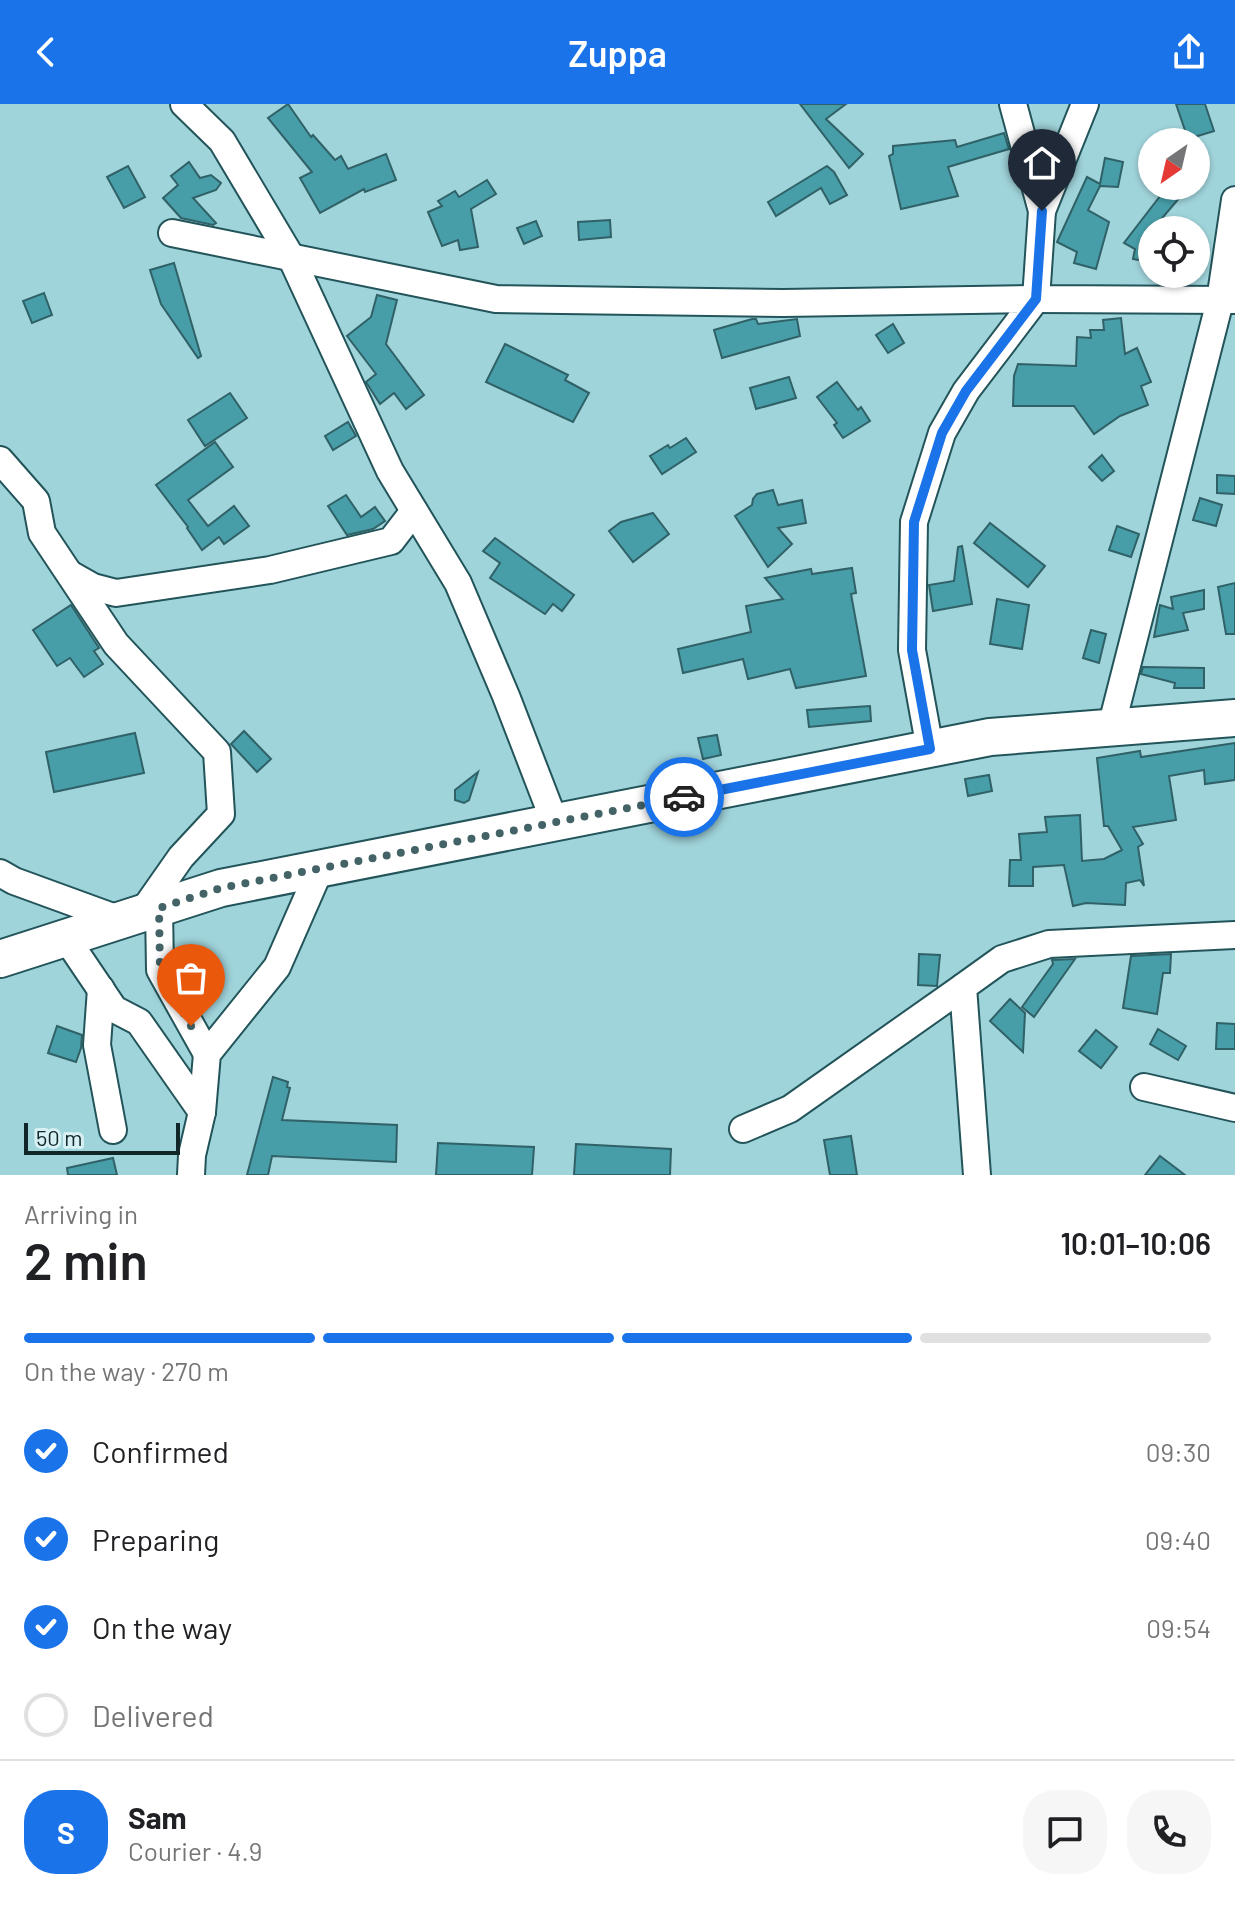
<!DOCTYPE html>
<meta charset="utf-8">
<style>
:root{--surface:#fff;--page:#f6f6f6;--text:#202124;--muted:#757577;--line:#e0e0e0;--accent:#1a73e8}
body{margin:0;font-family:Barlow,sans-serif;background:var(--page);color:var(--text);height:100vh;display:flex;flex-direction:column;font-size:30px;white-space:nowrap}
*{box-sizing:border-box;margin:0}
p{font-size:26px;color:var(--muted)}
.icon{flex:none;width:44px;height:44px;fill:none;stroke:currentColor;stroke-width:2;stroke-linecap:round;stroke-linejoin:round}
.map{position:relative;height:1071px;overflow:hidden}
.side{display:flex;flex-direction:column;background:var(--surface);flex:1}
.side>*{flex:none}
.needle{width:52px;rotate:214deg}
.tools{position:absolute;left:1138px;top:24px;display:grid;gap:16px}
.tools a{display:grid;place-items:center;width:72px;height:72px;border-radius:50%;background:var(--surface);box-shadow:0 2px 6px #0004;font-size:40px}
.scale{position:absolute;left:24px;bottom:20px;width:156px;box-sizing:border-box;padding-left:8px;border:4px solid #112628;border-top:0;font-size:22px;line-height:28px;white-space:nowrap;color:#112628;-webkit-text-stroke:6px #d6f0f3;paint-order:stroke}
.pin{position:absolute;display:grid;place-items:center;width:68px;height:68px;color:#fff;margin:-82px -34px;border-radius:50% 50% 50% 0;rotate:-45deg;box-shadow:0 0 8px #0007}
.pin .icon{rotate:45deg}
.courier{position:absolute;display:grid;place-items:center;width:80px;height:80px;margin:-40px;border:6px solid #1a73e8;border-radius:50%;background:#fff;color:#222;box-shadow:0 2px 10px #0007}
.overview em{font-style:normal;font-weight:600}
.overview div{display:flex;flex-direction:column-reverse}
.overview{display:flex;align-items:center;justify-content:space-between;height:136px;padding:0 24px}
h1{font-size:52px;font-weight:600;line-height:60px}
.bar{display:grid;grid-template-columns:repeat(4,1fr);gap:12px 8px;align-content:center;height:96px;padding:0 24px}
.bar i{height:10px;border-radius:6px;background:var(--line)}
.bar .active{background:var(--accent)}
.bar p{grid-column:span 4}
.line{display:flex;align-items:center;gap:20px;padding:0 24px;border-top:2px solid var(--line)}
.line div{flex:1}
.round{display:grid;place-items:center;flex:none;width:84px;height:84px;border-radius:32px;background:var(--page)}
ol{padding:0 24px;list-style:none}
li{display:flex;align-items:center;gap:24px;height:88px}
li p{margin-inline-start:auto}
li .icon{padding:8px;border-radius:50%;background:var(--accent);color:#fff;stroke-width:4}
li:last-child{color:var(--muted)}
li i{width:44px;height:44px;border:4px solid var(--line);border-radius:50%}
header{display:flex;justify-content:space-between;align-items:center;height:104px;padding:0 24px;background:var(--accent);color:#fff;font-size:36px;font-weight:600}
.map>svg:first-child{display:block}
.building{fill:#479ea9;stroke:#306167;stroke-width:2}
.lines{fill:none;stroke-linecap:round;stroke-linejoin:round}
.street-casing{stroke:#22545a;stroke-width:30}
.secondary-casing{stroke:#22545a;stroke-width:40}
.street{stroke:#fff;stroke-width:26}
.secondary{stroke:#fff;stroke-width:36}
.done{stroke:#436367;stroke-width:8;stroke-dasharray:0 14.4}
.route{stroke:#1a73e8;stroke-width:10}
</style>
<header><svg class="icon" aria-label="back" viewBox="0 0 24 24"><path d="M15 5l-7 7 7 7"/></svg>Zuppa<svg class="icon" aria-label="share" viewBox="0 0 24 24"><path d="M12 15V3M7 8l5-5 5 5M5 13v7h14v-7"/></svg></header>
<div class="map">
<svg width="1235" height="1071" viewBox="0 0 1235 1071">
<rect width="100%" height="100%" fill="#a0d4db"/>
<g class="building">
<polygon points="288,0 311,33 313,31 335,56 341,52 348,65 386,50 396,76 365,88 364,85 320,109 300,74 312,68 268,14"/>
<polygon points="800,0 846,0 826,15 863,50 849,64"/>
<polygon points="1176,0 1205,0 1214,27 1188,35"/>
<polygon points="1004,29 1009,45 948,63 958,92 901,105 889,52 893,50 893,42 955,36 957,43"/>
<polygon points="1105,54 1123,58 1118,83 1100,82 1088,106 1109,118 1096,165 1074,159 1077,148 1057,138 1087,73 1100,80"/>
<polygon points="189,58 200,74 211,71 221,79 216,86 193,94 216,119 213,121 181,114 163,94 178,81 171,72"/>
<polygon points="128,62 145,93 124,104 107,73"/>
<polygon points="827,62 834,68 847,91 830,100 821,84 776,112 768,98"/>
<polygon points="487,76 496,90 471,105 478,143 460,146 458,136 442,142 428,108 442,102 438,97 455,87 459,93"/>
<polygon points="1167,83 1181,92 1152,126 1150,158 1133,155 1135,145 1124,139"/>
<polygon points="610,116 611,133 579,136 578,118"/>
<polygon points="536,117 542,132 524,140 517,124"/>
<polygon points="174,159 201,252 198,254 161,200 150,166"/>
<polygon points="44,189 52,211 32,219 23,197"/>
<polygon points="377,191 397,196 386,240 424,291 406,305 394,289 380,300 366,278 376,270 347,232 371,213"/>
<polygon points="1121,214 1125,250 1137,244 1151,278 1141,282 1148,301 1120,312 1094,330 1074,302 1013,302 1014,272 1018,260 1076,262 1077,233 1091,234 1090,226 1104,226 1103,216"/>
<polygon points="752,215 756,215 758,220 797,215 800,232 722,254 714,226"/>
<polygon points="893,220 904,239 888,249 876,231"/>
<polygon points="505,240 568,271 565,276 589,289 573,318 486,278"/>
<polygon points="789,273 796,294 756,305 750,284"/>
<polygon points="837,278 858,306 861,303 870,317 843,334 834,321 837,319 817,293"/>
<polygon points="230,289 247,314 205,342 188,316"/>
<polygon points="348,318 356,332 333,346 325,332"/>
<polygon points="686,334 696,348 662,370 650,352 668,341 670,344"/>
<polygon points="215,338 233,363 188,396 208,422 234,402 249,422 224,440 219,433 202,446 187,424 188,423 156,381"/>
<polygon points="1102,351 1114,367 1102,377 1089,363"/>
<polygon points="1217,371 1235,372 1235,390 1217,389"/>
<polygon points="773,386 778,401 802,396 806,419 778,424 792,440 768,463 735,412 752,401 753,395 757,390"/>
<polygon points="346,391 361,413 375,403 385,417 373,425 347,431 328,402"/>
<polygon points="1200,394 1222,401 1216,422 1193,416"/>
<polygon points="653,409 669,430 633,458 609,427 621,418"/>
<polygon points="990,419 1045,462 1028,483 974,439"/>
<polygon points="1117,422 1139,430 1131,453 1109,446"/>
<polygon points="495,434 574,491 562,507 553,500 545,510 490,474 500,459 483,447"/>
<polygon points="962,442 972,500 933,507 929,481 954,477 958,443"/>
<polygon points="852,464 856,489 851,490 866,572 796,584 790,565 748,575 743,555 683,569 678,545 751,528 746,502 783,495 765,474 811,465 812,470"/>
<polygon points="1235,479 1235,530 1226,530 1218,483"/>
<polygon points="1204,486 1204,505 1183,509 1188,526 1154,533 1160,501 1173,505 1171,493"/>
<polygon points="997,495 1029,501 1022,545 990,540"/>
<polygon points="71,501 99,544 94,547 103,560 84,573 70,554 57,562 33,526"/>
<polygon points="1091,526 1106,530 1099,559 1083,554"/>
<polygon points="1143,563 1204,564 1204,584 1174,584 1175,579 1141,570"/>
<polygon points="870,602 871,617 809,623 807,606"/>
<polygon points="244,627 271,655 257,668 231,640"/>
<polygon points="135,629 144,669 54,688 46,648"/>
<polygon points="717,631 721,651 703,655 698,634"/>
<polygon points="1235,639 1235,676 1205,680 1204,666 1169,672 1176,716 1133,723 1143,740 1138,743 1144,782 1140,776 1126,779 1125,801 1086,799 1073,802 1064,761 1033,763 1033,782 1009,782 1010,756 1021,756 1019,730 1047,728 1045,713 1080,711 1082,757 1104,755 1122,746 1108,722 1104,722 1097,654 1140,647 1141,653"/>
<polygon points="478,668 469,696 464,699 455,696 455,686"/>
<polygon points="989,671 992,687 968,692 965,675"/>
<polygon points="919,850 940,851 937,882 918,881"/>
<polygon points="1171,850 1170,869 1163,869 1157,910 1123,904 1131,852"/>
<polygon points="1075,855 1034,913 1022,903 1053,860 1052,856"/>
<polygon points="1010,895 1025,909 1023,948 990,917"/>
<polygon points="1217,919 1235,920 1235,945 1216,945"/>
<polygon points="57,922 82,931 81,944 76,958 48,949"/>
<polygon points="1158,925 1186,942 1178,956 1150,940"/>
<polygon points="1096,926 1117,943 1101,964 1079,947"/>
<polygon points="273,973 288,978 287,983 290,984 282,1016 397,1021 396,1058 272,1052 268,1071 247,1071"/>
<polygon points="851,1032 857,1071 830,1071 824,1036"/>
<polygon points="438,1039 534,1043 532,1071 436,1071"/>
<polygon points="576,1040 671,1045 670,1071 574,1071"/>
<polygon points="1160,1052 1185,1071 1145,1071"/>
<polygon points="113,1054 117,1071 68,1071 67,1064"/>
</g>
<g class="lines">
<g class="street-casing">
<g id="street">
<polyline points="184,0 222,37 291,153 390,367 458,479 506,592 555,719"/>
<polyline points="1013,0 1042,107 1036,195 1235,196"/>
<polyline points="1042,107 1085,0"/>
<polyline points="172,129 496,195 783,199 1036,195 966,287 942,329 914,418 912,546 930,645"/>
<polyline points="0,356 36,397 42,429 116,540 217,648 221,710 181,753 141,810"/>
<polyline points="70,470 93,483 116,489 270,466 391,437 414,407"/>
<polyline points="1111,624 1220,197 1235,96"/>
<polyline points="0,769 14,777 121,816"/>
<polyline points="159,804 160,866 207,950"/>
<polyline points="66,834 114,905 139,918 202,1008"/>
<polyline points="101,885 97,941 113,1026"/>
<polyline points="1144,983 1235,1004"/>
<polyline points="743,1025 790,1005 963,883"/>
<polyline points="191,1071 192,1051 202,1008 207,950 277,863 320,765"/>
<polyline points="977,1071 963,883 1002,855 1049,840 1235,831"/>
</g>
</g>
<g class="secondary-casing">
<polyline id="secondary" points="0,855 221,784 990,633 1235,614"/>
</g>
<use href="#street" class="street"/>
<use href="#secondary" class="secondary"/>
</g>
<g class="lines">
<polyline class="done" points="191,922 160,866 159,804 221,784 684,693"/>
<polyline class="route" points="684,693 930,645 912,546 914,418 942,329 966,287 1036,195 1042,107"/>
</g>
</svg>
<div class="tools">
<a><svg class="needle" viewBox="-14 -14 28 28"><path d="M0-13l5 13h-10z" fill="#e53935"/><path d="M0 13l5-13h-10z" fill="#757577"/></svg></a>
<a><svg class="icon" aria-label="locate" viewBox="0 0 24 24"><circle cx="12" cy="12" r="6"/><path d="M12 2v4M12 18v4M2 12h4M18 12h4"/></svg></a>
</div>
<div class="scale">50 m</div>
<div class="pin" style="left:191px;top:922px;background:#ea580c"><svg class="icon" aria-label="bag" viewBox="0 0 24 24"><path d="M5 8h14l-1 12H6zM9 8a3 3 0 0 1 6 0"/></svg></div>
<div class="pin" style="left:1042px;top:107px;background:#1f2937"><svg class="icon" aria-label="home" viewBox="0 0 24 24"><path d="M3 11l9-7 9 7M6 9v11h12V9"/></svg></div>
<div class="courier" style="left:684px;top:693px"><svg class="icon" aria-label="car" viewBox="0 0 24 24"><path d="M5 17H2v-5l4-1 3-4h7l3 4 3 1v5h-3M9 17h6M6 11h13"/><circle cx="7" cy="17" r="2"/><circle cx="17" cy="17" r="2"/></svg></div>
</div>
<section class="side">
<div class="overview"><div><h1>2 min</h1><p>Arriving in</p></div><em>10:01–10:06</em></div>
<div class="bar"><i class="active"></i><i class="active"></i><i class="active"></i><i></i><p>On the way · 270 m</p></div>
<ol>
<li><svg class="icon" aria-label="check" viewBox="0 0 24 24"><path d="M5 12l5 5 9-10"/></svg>Confirmed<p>09:30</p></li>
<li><svg class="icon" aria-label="check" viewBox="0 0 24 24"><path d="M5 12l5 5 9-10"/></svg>Preparing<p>09:40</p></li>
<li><svg class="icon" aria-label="check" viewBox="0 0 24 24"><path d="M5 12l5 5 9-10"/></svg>On the way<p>09:54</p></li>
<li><i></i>Delivered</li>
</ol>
<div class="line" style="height:144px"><b class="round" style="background:var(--accent);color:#fff">S</b><div><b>Sam</b><p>Courier · 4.9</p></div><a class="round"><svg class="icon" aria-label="chat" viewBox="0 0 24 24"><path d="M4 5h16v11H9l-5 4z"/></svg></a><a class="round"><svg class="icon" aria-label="phone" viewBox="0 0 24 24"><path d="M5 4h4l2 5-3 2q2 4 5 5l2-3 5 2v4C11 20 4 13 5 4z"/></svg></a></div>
</section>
